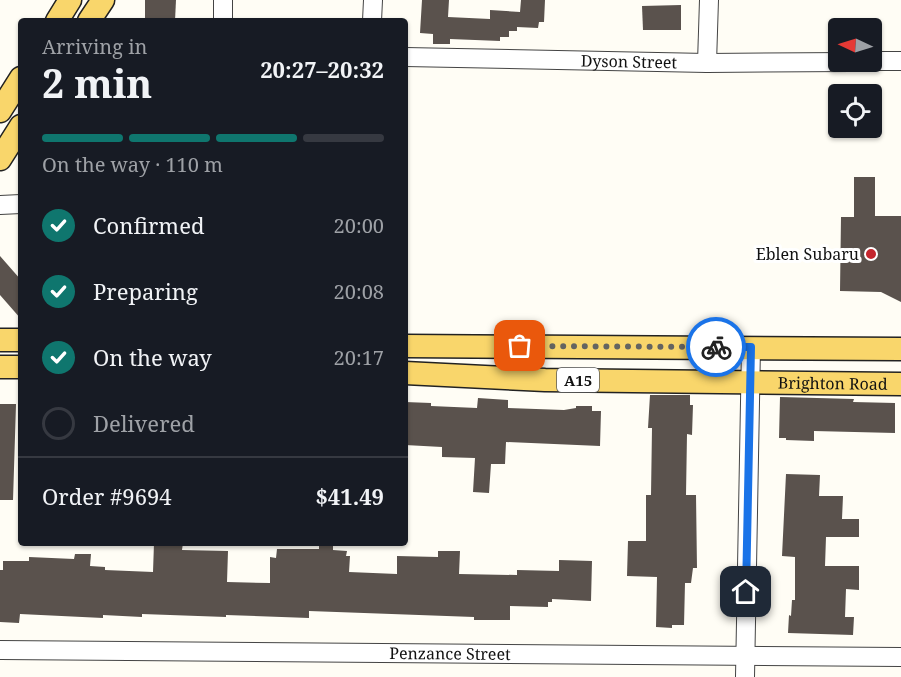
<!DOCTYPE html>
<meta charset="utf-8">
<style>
:root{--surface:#171b24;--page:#20242c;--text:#f1f3f6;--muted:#9ea1a6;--line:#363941;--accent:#0f766e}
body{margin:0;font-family:"Noto Serif",serif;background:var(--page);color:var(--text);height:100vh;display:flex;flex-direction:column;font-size:22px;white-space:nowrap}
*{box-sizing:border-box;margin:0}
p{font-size:20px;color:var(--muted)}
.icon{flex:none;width:33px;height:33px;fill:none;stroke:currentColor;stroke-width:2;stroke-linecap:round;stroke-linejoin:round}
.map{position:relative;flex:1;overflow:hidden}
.panel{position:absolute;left:18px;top:18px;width:390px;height:528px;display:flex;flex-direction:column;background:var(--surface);border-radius:6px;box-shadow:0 2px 4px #0004}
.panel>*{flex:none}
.needle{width:39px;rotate:274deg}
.tools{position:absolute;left:828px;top:18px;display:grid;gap:12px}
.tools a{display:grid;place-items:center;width:54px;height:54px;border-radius:6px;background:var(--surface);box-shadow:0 2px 4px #0004;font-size:30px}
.pin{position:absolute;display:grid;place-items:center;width:51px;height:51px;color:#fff;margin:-26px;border-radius:12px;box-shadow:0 3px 9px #0006}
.courier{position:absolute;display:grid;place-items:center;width:60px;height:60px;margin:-30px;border:4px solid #1a73e8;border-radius:50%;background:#fff;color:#222;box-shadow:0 2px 8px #0007}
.headline em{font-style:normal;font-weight:700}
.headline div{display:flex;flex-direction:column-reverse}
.headline{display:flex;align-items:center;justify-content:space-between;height:102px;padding:0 24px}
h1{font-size:39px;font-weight:700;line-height:45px}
.bar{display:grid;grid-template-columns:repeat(4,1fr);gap:9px 6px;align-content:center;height:72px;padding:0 24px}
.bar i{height:8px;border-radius:4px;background:var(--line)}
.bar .on{background:var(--accent)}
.bar p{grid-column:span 4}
.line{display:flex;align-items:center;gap:15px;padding:0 24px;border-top:2px solid var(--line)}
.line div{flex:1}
ol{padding:0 24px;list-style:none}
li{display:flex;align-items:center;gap:18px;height:66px}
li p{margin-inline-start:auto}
li .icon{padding:6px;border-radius:50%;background:var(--accent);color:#fff;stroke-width:4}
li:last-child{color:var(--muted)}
li i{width:33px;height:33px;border:3px solid var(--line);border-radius:50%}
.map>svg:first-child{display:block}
.building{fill:#5a524d}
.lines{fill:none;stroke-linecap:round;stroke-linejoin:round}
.minor-casing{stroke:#444;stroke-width:20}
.major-casing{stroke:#222;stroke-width:25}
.minor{stroke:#fff;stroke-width:18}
.major{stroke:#f9d66b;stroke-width:22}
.done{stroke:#646461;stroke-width:6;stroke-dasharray:0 10.8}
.route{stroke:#1a73e8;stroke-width:8}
.poi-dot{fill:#c4262e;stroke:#fff;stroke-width:2}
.labels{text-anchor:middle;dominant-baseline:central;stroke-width:6;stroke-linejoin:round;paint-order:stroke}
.shield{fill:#fff;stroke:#585858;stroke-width:1.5}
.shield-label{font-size:15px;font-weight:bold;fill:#111}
.street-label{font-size:16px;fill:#111;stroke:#fff}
.poi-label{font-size:16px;fill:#111;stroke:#fff;text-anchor:end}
</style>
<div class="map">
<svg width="901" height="677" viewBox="0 0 901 677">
<rect width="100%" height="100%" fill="#fffdf5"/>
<g class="building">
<polygon points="145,0 176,0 175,21 145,20"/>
<polygon points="422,0 449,0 448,17 490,19 490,10 520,12 521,0 545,0 544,22 539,22 538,28 517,27 517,31 509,31 509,37 500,37 500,41 450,39 450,44 433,44 433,34 420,33"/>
<polygon points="681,5 681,30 643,30 642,6"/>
<polygon points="854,177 875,177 875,216 901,216 901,302 881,292 840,291 841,217 854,217"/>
<polygon points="0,256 21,280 21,319 0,295"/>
<polygon points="650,395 690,395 690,405 693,405 692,435 687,434 686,495 696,495 697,568 693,568 691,583 685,583 684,625 672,625 672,628 656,627 657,577 627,576 628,541 646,541 646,495 651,495 652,428 648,428"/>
<polygon points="780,397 854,399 853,402 895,403 895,433 814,431 814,441 786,440 786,438 779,438"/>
<polygon points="478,398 508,400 508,408 564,410 576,408 576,406 592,406 592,411 601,411 600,446 506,442 505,464 491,464 489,493 473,492 475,458 442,457 442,447 405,445 405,402 431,403 431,406 477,408"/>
<polygon points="0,404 16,404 13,500 0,500"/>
<polygon points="786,474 820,475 819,496 843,496 842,519 859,519 859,537 826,537 825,566 859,566 859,590 846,589 845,617 854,617 853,635 788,633 789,615 791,616 792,600 795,600 795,557 782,556"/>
<polygon points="154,543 183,543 182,550 228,551 227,582 270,583 270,557 276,558 277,549 319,549 319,543 333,543 333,550 347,551 346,556 350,556 349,572 397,574 397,556 438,557 438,551 460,551 459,574 517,575 517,570 559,571 559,560 592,561 591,601 552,599 552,602 548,602 548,607 510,606 510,620 474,620 474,617 309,611 309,618 226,615 226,617 142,614 142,617 103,615 103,618 20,614 19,623 0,622 0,570 3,570 3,561 29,561 29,557 74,559 75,554 91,554 90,566 105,567 105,570 153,572"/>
</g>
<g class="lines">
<g class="minor-casing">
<g id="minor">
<polyline points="223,21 223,0"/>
<polyline points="372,21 373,0"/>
<path id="s1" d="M405,57L707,63L851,62"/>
<polyline points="872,61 901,61"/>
<polyline points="707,63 709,0"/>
<polyline points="0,205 21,204"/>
<path id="s2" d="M0,650L901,657"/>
<polyline points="745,677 751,347"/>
</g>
</g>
<g class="major-casing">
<g id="major">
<polyline points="57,21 70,0"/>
<polyline points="89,21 103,0"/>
<polyline points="0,111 21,78"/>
<polyline points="0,159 21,126"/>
<polyline points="0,340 21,340"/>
<polyline points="405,346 901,349"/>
<polyline points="0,367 21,367"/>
<path id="s3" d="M405,373L545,380L901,384"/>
</g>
</g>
<use href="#minor" class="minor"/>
<use href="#major" class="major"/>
</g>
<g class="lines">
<polyline class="done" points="520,346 716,347"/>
<polyline class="route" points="716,347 751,347 746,592"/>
</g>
<circle class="poi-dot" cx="871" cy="254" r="6"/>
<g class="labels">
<rect class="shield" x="557" y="368" width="42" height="24" rx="4.5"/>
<g class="shield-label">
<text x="578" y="380">A15</text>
</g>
<g class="street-label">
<text stroke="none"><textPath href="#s1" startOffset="224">Dyson Street</textPath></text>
<text stroke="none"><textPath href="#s3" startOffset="428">Brighton Road</textPath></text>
<text stroke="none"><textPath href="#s2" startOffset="450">Penzance Street</textPath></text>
</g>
<g class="poi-label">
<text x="859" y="254">Eblen Subaru</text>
</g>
</g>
</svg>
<div class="tools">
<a><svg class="needle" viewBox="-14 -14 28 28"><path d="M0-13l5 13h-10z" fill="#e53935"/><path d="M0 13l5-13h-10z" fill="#9ea1a6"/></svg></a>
<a><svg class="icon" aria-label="locate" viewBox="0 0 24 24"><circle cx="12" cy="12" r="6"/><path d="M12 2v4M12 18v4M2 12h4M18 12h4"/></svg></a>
</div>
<div class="pin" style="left:520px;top:346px;background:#ea580c"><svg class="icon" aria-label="bag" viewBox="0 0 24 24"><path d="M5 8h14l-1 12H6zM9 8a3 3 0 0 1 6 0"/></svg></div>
<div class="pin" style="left:746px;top:592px;background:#1f2937"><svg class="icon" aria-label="home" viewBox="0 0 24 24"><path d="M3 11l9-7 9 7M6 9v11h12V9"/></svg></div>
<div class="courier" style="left:716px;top:347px"><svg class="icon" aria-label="bike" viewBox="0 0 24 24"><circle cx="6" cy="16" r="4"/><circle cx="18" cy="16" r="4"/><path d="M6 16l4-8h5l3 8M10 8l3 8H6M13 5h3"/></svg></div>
<section class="panel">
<div class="headline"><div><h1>2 min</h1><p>Arriving in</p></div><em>20:27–20:32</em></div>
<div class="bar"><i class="on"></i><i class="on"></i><i class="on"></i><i></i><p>On the way · 110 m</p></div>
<ol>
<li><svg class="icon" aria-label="check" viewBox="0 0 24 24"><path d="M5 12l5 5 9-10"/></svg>Confirmed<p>20:00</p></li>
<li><svg class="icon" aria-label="check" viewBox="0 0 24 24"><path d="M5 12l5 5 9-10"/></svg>Preparing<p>20:08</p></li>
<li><svg class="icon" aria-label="check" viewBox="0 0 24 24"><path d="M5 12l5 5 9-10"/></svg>On the way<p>20:17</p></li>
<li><i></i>Delivered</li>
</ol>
<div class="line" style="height:78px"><div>Order #9694</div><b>$41.49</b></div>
</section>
</div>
